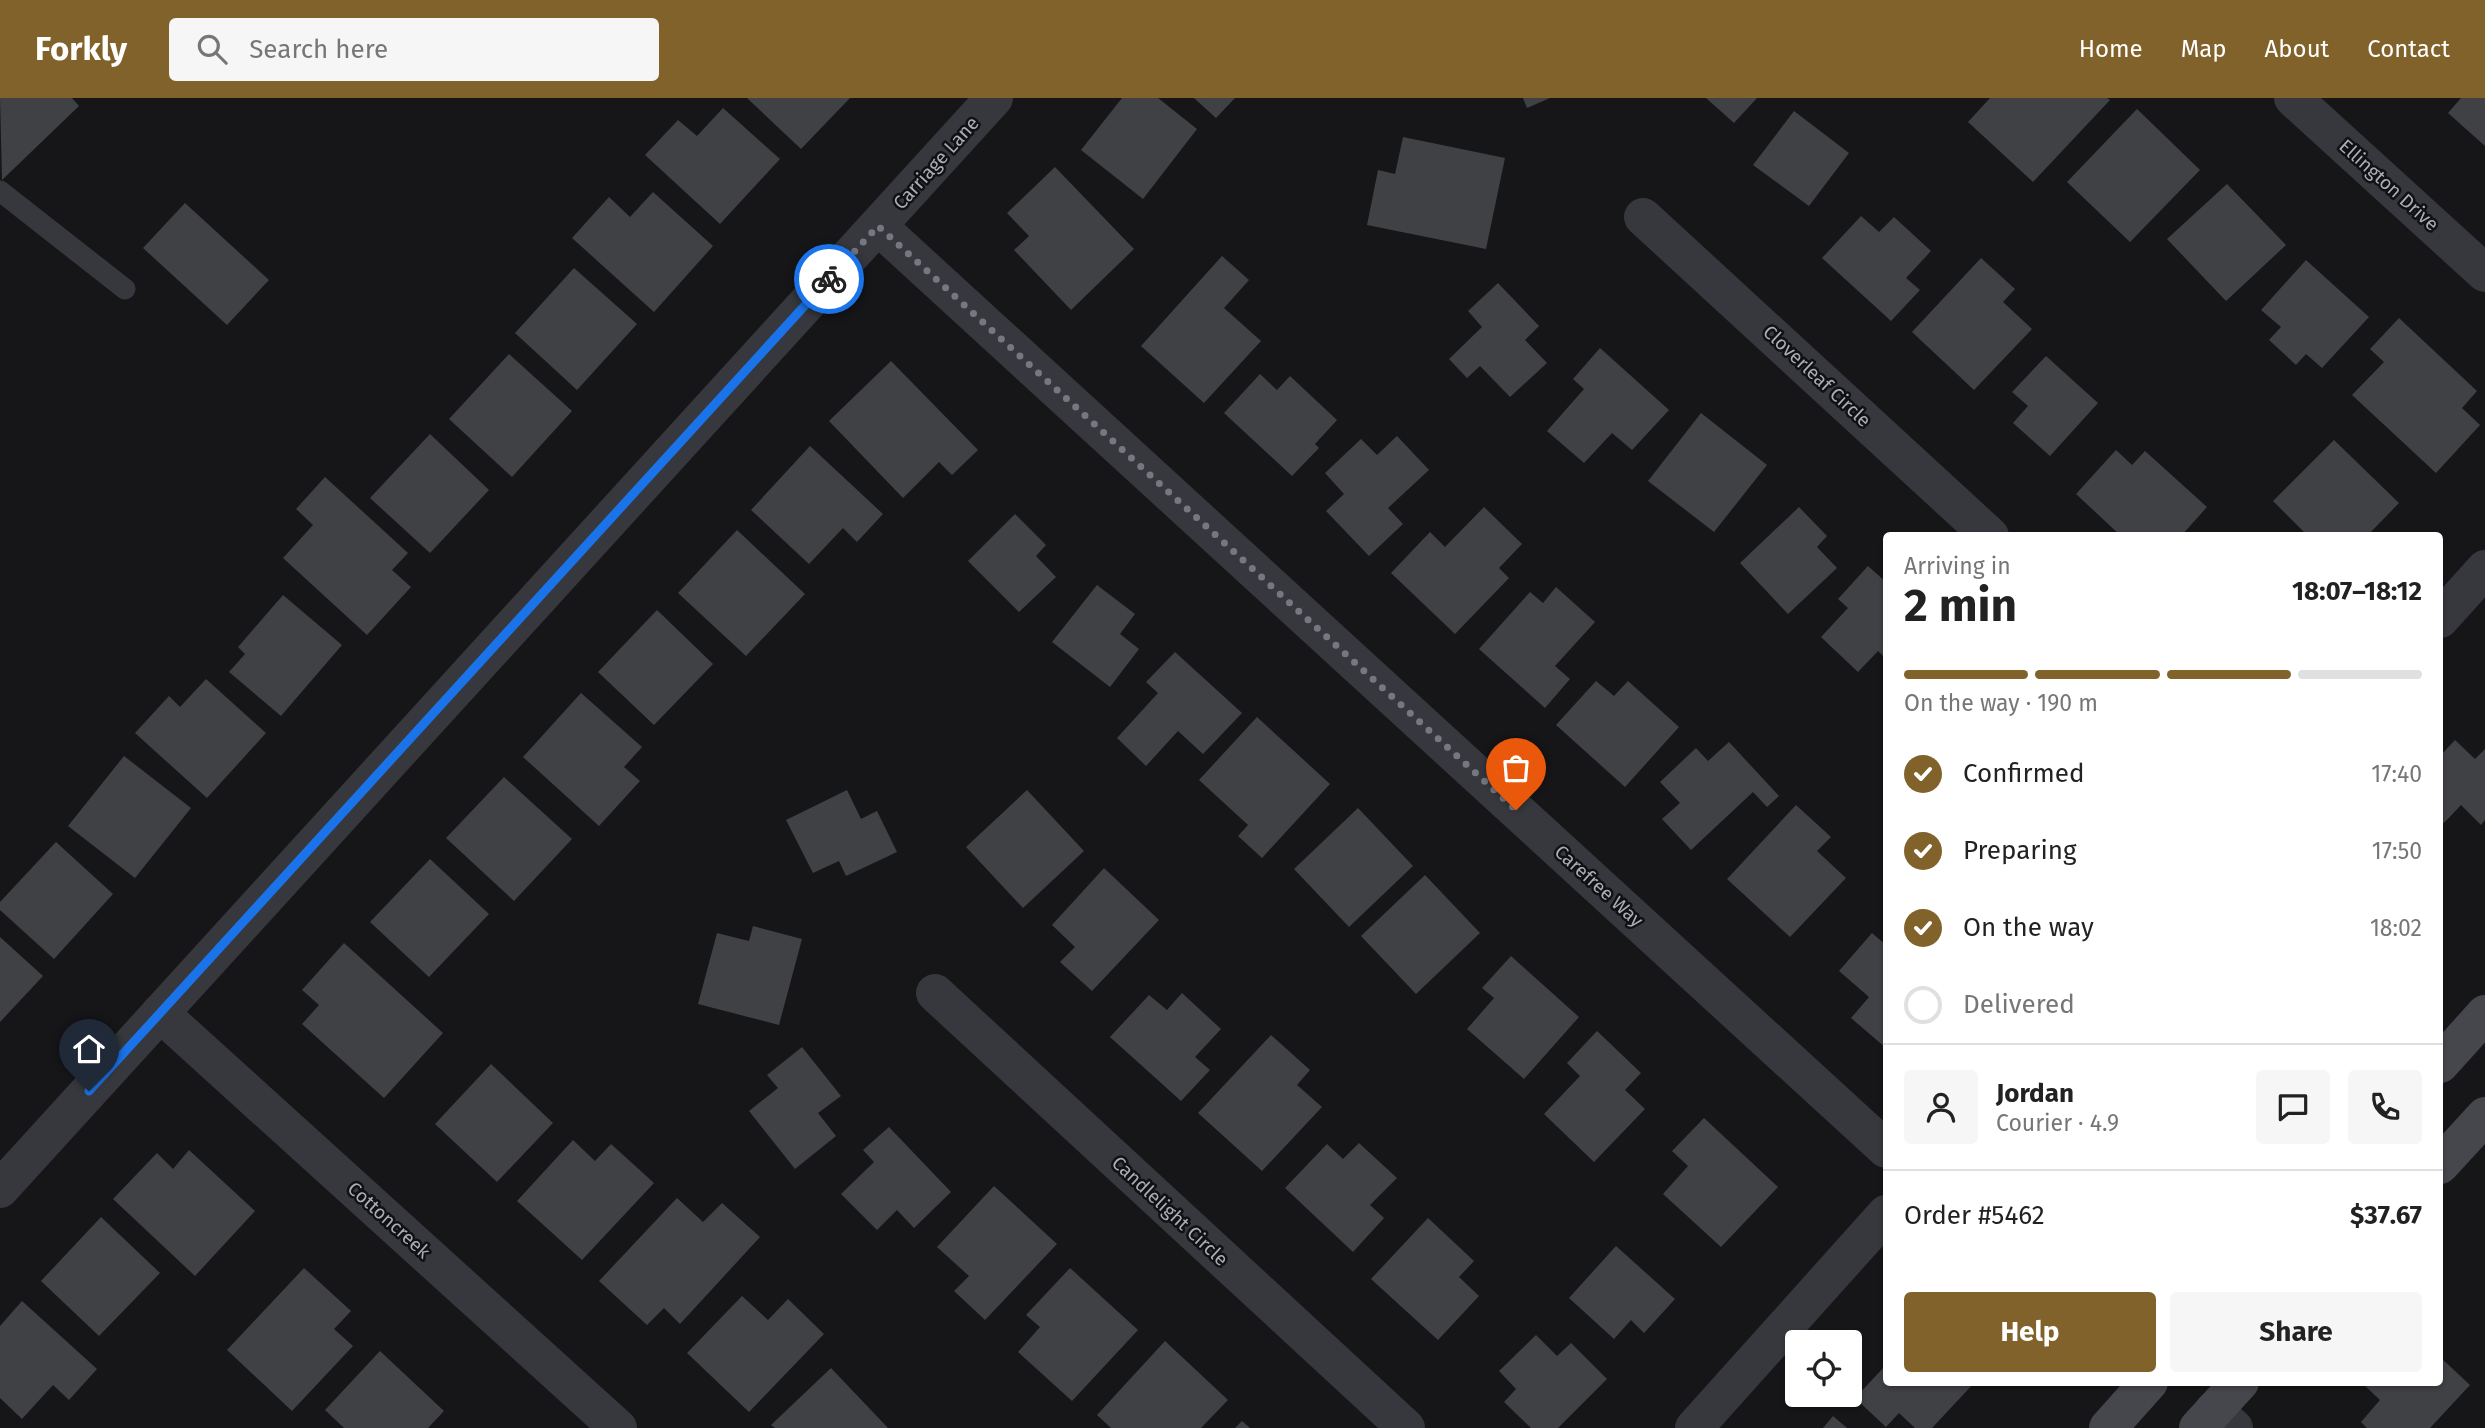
<!DOCTYPE html>
<meta charset="utf-8">
<style>
:root{--surface:#fff;--page:#f6f6f6;--text:#222;--muted:#767676;--line:#e0e0e0;--accent:#80622a}
body{margin:0;font-family:"Fira Sans",sans-serif;background:var(--page);color:var(--text);height:100vh;display:flex;flex-direction:column;font-size:26px;white-space:nowrap}
*{box-sizing:border-box;margin:0}
p{font-size:23px;color:var(--muted)}
.icon{flex:none;width:38px;height:38px;fill:none;stroke:currentColor;stroke-width:2;stroke-linecap:round;stroke-linejoin:round}
.map{position:relative;flex:1;overflow:hidden}
.side{position:absolute;left:1883px;top:434px;width:560px;height:854px;display:flex;flex-direction:column;background:var(--surface);border-radius:7px;box-shadow:0 2px 5px #0004}
.side>*{flex:none}
.fabs{position:absolute;left:1785px;top:1232px;display:grid;gap:14px}
.fabs a{display:grid;place-items:center;width:77px;height:77px;border-radius:7px;background:var(--surface);box-shadow:0 2px 5px #0004;font-size:35px}
.pin{position:absolute;display:grid;place-items:center;width:60px;height:60px;color:#fff;margin:-72px -30px;border-radius:50% 50% 50% 0;rotate:-45deg;box-shadow:0 0 7px #0007}
.pin .icon{rotate:45deg}
.courier{position:absolute;display:grid;place-items:center;width:70px;height:70px;margin:-35px;border:5px solid #1a73e8;border-radius:50%;background:#fff;color:#222;box-shadow:0 2px 9px #0007}
.headline em{font-style:normal;font-weight:700}
.headline div{display:flex;flex-direction:column-reverse}
.headline{display:flex;align-items:center;justify-content:space-between;height:119px;padding:0 21px}
h1{font-size:46px;font-weight:700;line-height:52px}
.bar{display:grid;grid-template-columns:repeat(4,1fr);gap:10px 7px;align-content:center;height:84px;padding:0 21px}
.bar i{height:9px;border-radius:5px;background:var(--line)}
.bar .active{background:var(--accent)}
.bar p{grid-column:span 4}
.line{display:flex;align-items:center;gap:18px;padding:0 21px;border-top:2px solid var(--line)}
.line div{flex:1}
.round{display:grid;place-items:center;flex:none;width:74px;height:74px;border-radius:7px;background:var(--page)}
ol{padding:0 21px;list-style:none}
li{display:flex;align-items:center;gap:21px;height:77px}
li p{margin-inline-start:auto}
li .icon{padding:7px;border-radius:50%;background:var(--accent);color:#fff;stroke-width:4}
li:last-child{color:var(--muted)}
li i{width:38px;height:38px;border:4px solid var(--line);border-radius:50%}
.cta{display:flex;gap:14px;margin-top:auto;padding:14px 21px}
.cta a{flex:1;height:80px;border-radius:7px;background:var(--accent);color:#fff;font-size:28px;font-weight:700;line-height:80px;text-align:center}
.cta a+a{background:var(--page);color:var(--text)}
header{display:flex;align-items:center;gap:42px;box-sizing:border-box;height:98px;padding:0 35px;background:var(--accent);color:#fff}
header strong{font-size:33px}
nav{display:flex;gap:38px;margin-inline-start:auto;font-size:24px}
.search{width:490px;height:63px;background:var(--page);display:flex;align-items:center;gap:18px;box-sizing:border-box;padding:0 24px;border-radius:7px;color:var(--muted);font-size:26px}
.map>svg:first-child{display:block}
.building{fill:#404145}
.lines{fill:none;stroke-linecap:round;stroke-linejoin:round}
.service{stroke:#37383d;stroke-width:21}
.minor{stroke:#37383d;stroke-width:38}
.secondary{stroke:#45474d;stroke-width:38}
.done{stroke:#757880;stroke-width:7;stroke-dasharray:0 12.6}
.route{stroke:#1a73e8;stroke-width:9}
.labels{text-anchor:middle;dominant-baseline:central;stroke-width:5;stroke-linejoin:round;paint-order:stroke}
.street-label{font-size:19px;fill:#a8adb8;stroke:#111113}
</style>
<header>
<strong>Forkly</strong>
<div class="search"><svg class="icon" aria-label="search" viewBox="0 0 24 24"><circle cx="10" cy="10" r="6"/><path d="M15 15l6 6"/></svg>Search here</div>
<nav><a>Home</a><a>Map</a><a>About</a><a>Contact</a></nav>
</header>
<div class="map">
<svg width="2485" height="1330" viewBox="0 0 2485 1330">
<rect width="100%" height="100%" fill="#161618"/>
<g class="building">
<polygon points="0,0 72,0 79,8 2,82"/>
<polygon points="747,0 850,0 801,51"/>
<polygon points="1122,0 1158,0 1197,31 1143,101 1081,52"/>
<polygon points="1194,0 1235,0 1216,20"/>
<polygon points="1523,0 1550,0 1527,10"/>
<polygon points="1706,0 1757,0 1734,25"/>
<polygon points="1990,0 2107,0 2110,2 2033,84 1968,24"/>
<polygon points="2461,0 2485,0 2485,48 2448,15"/>
<polygon points="723,10 780,61 720,126 645,57 678,22 697,38"/>
<polygon points="2137,11 2200,72 2130,144 2067,84"/>
<polygon points="1794,13 1849,55 1809,108 1753,67"/>
<polygon points="1403,39 1505,60 1486,151 1367,127 1378,72 1395,76"/>
<polygon points="1055,69 1134,151 1071,212 1014,152 1029,138 1007,115"/>
<polygon points="2227,86 2286,147 2226,203 2167,141"/>
<polygon points="653,94 713,148 654,214 572,140 609,99 630,119"/>
<polygon points="185,105 269,182 227,227 143,150"/>
<polygon points="1861,118 1879,134 1894,119 1931,153 1906,180 1920,192 1891,223 1822,160"/>
<polygon points="1222,158 1249,182 1224,210 1261,243 1204,305 1141,248"/>
<polygon points="1981,160 2015,191 2003,204 2032,231 1974,292 1912,234"/>
<polygon points="2306,162 2369,219 2322,270 2306,256 2296,267 2269,242 2281,229 2261,212"/>
<polygon points="574,170 637,226 577,292 515,235"/>
<polygon points="1498,185 1539,228 1525,242 1547,265 1510,299 1480,268 1467,280 1449,261 1482,229 1468,213"/>
<polygon points="2399,220 2477,293 2462,310 2480,327 2436,375 2352,297 2384,264 2370,251"/>
<polygon points="1600,250 1669,312 1632,352 1612,335 1584,365 1547,333 1584,291 1573,281"/>
<polygon points="509,256 572,313 512,379 449,321"/>
<polygon points="2046,258 2098,305 2050,358 2013,325 2028,308 2012,294"/>
<polygon points="891,263 978,352 952,377 939,364 903,400 829,323"/>
<polygon points="1260,276 1277,292 1290,278 1337,322 1315,346 1319,350 1292,378 1224,315"/>
<polygon points="1701,315 1767,367 1714,434 1648,383"/>
<polygon points="430,336 489,392 430,455 370,400"/>
<polygon points="1397,338 1429,372 1388,410 1403,426 1369,458 1326,413 1344,396 1325,375 1361,341 1377,357"/>
<polygon points="2334,342 2399,405 2367,438 2308,438 2273,403"/>
<polygon points="810,348 883,416 857,444 843,430 809,466 751,412"/>
<polygon points="2116,352 2132,367 2145,353 2207,409 2181,438 2121,438 2076,396"/>
<polygon points="325,379 408,455 392,472 411,489 367,537 283,460 313,427 296,411"/>
<polygon points="1484,409 1522,446 1499,470 1509,480 1455,536 1391,475 1430,434 1445,449"/>
<polygon points="1799,409 1827,438 1817,449 1837,470 1788,516 1740,465"/>
<polygon points="1015,416 1046,447 1036,458 1056,479 1019,514 968,463"/>
<polygon points="737,432 805,496 746,558 678,495"/>
<polygon points="1868,468 1886,484 1886,561 1878,553 1858,574 1821,539 1848,510 1838,501"/>
<polygon points="1097,487 1135,516 1120,536 1139,551 1110,589 1052,544"/>
<polygon points="1556,489 1595,524 1555,568 1570,581 1545,610 1479,551 1530,494 1543,505"/>
<polygon points="283,497 342,547 281,618 229,574 245,556 238,549"/>
<polygon points="657,512 713,566 654,627 598,574"/>
<polygon points="1175,554 1242,615 1203,656 1178,633 1146,668 1117,640 1158,595 1146,584"/>
<polygon points="206,581 266,635 207,700 135,635 169,598 180,609"/>
<polygon points="1596,583 1614,598 1628,583 1679,629 1625,689 1556,627"/>
<polygon points="581,595 642,649 624,669 640,683 599,728 523,659"/>
<polygon points="1257,619 1330,686 1262,760 1238,738 1248,727 1199,682"/>
<polygon points="2455,642 2475,661 2485,651 2485,722 2481,727 2461,707 2444,725 2440,720 2440,658"/>
<polygon points="1729,644 1779,698 1767,709 1753,694 1691,752 1662,721 1680,705 1660,684 1696,650 1708,663"/>
<polygon points="124,658 191,710 135,780 68,728"/>
<polygon points="504,679 572,741 514,803 446,740"/>
<polygon points="847,692 861,721 877,713 897,754 846,778 839,763 813,775 786,722"/>
<polygon points="1027,692 1084,753 1023,810 966,749"/>
<polygon points="1796,707 1831,739 1817,753 1846,780 1790,839 1727,781"/>
<polygon points="1358,710 1413,768 1349,829 1294,771"/>
<polygon points="56,744 113,796 54,861 0,812 0,804"/>
<polygon points="430,761 489,816 429,879 370,824"/>
<polygon points="1104,770 1159,822 1092,893 1060,864 1075,849 1052,827"/>
<polygon points="1425,777 1480,835 1416,896 1361,838"/>
<polygon points="753,828 802,841 779,927 698,906 717,835 749,843"/>
<polygon points="1872,835 1886,847 1886,950 1851,920 1869,899 1839,873"/>
<polygon points="0,839 43,878 0,924"/>
<polygon points="344,845 443,935 384,1000 302,926 319,907 302,892"/>
<polygon points="1511,858 1579,919 1524,981 1467,931 1494,900 1482,890"/>
<polygon points="1182,895 1221,931 1195,959 1210,972 1181,1003 1110,939 1149,897 1167,912"/>
<polygon points="1597,933 1641,975 1625,992 1645,1011 1594,1064 1544,1016 1580,978 1567,965"/>
<polygon points="1271,937 1310,972 1297,987 1322,1009 1262,1073 1198,1015"/>
<polygon points="802,949 841,998 818,1015 836,1038 795,1071 749,1013 778,990 767,977"/>
<polygon points="491,966 553,1025 497,1084 435,1026"/>
<polygon points="1704,1020 1778,1089 1721,1149 1663,1096 1688,1068 1672,1053"/>
<polygon points="889,1029 951,1094 914,1130 897,1112 877,1132 841,1096 874,1064 863,1052"/>
<polygon points="573,1042 595,1063 611,1046 654,1085 582,1162 517,1103"/>
<polygon points="1359,1045 1397,1080 1370,1107 1384,1120 1353,1154 1285,1090 1327,1046 1343,1061"/>
<polygon points="189,1052 255,1113 195,1178 113,1101 157,1055 173,1071"/>
<polygon points="994,1088 1057,1146 985,1222 954,1193 969,1178 937,1149"/>
<polygon points="677,1100 703,1124 722,1105 760,1139 680,1226 664,1210 647,1227 599,1183"/>
<polygon points="101,1119 160,1175 99,1238 41,1183"/>
<polygon points="1428,1120 1474,1163 1459,1179 1479,1198 1438,1242 1371,1181"/>
<polygon points="1616,1148 1675,1201 1644,1235 1631,1222 1614,1241 1569,1200"/>
<polygon points="304,1170 351,1213 334,1231 353,1248 292,1313 227,1252"/>
<polygon points="1070,1170 1138,1232 1072,1303 1018,1254 1040,1229 1026,1217"/>
<polygon points="742,1198 768,1222 788,1201 824,1236 749,1314 687,1255"/>
<polygon points="22,1203 97,1271 69,1302 53,1287 22,1321 0,1300 0,1228"/>
<polygon points="1536,1237 1557,1258 1571,1245 1607,1281 1558,1330 1531,1330 1504,1304 1516,1291 1499,1273"/>
<polygon points="1165,1243 1228,1302 1201,1330 1111,1330 1097,1317"/>
<polygon points="380,1253 444,1313 428,1330 344,1330 325,1312"/>
<polygon points="2440,1259 2470,1287 2430,1330 2367,1330 2361,1324 2380,1302 2361,1284 2440,1284"/>
<polygon points="1886,1267 1886,1284 1975,1284 1932,1330 1915,1330 1899,1315 1886,1329 1855,1300"/>
<polygon points="831,1270 888,1330 775,1330 771,1327"/>
<polygon points="1833,1318 1847,1330 1823,1330"/>
<polygon points="1242,1323 1250,1330 1235,1330"/>
</g>
<g class="lines">
<polyline class="service" points="0,93 125,191"/>
<g class="minor">
<polyline points="2293,0 2485,175"/>
<polyline points="1643,119 1990,438"/>
<polyline points="878,128 1886,1051"/>
<polyline points="2440,521 2485,471"/>
<polyline points="935,895 1406,1330"/>
<polyline points="160,915 618,1330"/>
<polyline points="0,1091 994,0"/>
<polyline points="2214,1312 2234,1330"/>
<polyline points="1694,1330 1886,1116"/>
</g>
<g class="secondary">
<polyline points="2440,966 2485,916"/>
<polyline points="2440,1067 2485,1018"/>
<polyline points="2108,1330 2149,1284"/>
<polyline points="2198,1330 2240,1284"/>
</g>
</g>
<g class="lines">
<polyline class="done" points="829,181 878,128 1516,712"/>
<polyline class="route" points="89,993 829,181"/>
</g>
<g class="labels">
<g class="street-label">
<text transform="translate(936 65) rotate(-48)">Carriage Lane</text>
<text transform="translate(2389 87) rotate(42)">Ellington Drive</text>
<text transform="translate(1817 278) rotate(43)">Cloverleaf Circle</text>
<text transform="translate(1599 788) rotate(42)">Carefree Way</text>
<text transform="translate(1170 1113) rotate(43)">Candlelight Circle</text>
<text transform="translate(389 1122) rotate(42)">Cottoncreek</text>
</g>
</g>
</svg>
<div class="fabs">
<a><svg class="icon" aria-label="locate" viewBox="0 0 24 24"><circle cx="12" cy="12" r="6"/><path d="M12 2v4M12 18v4M2 12h4M18 12h4"/></svg></a>
</div>
<div class="pin" style="left:1516px;top:712px;background:#ea580c"><svg class="icon" aria-label="bag" viewBox="0 0 24 24"><path d="M5 8h14l-1 12H6zM9 8a3 3 0 0 1 6 0"/></svg></div>
<div class="pin" style="left:89px;top:993px;background:#1f2937"><svg class="icon" aria-label="home" viewBox="0 0 24 24"><path d="M3 11l9-7 9 7M6 9v11h12V9"/></svg></div>
<div class="courier" style="left:829px;top:181px"><svg class="icon" aria-label="bike" viewBox="0 0 24 24"><circle cx="6" cy="16" r="4"/><circle cx="18" cy="16" r="4"/><path d="M6 16l4-8h5l3 8M10 8l3 8H6M13 5h3"/></svg></div>
<section class="side">
<div class="headline"><div><h1>2 min</h1><p>Arriving in</p></div><em>18:07–18:12</em></div>
<div class="bar"><i class="active"></i><i class="active"></i><i class="active"></i><i></i><p>On the way · 190 m</p></div>
<ol>
<li><svg class="icon" aria-label="check" viewBox="0 0 24 24"><path d="M5 12l5 5 9-10"/></svg>Confirmed<p>17:40</p></li>
<li><svg class="icon" aria-label="check" viewBox="0 0 24 24"><path d="M5 12l5 5 9-10"/></svg>Preparing<p>17:50</p></li>
<li><svg class="icon" aria-label="check" viewBox="0 0 24 24"><path d="M5 12l5 5 9-10"/></svg>On the way<p>18:02</p></li>
<li><i></i>Delivered</li>
</ol>
<div class="line" style="height:126px"><a class="round"><svg class="icon" aria-label="person" viewBox="0 0 24 24"><circle cx="12" cy="8" r="4"/><path d="M4 21q1-7 8-7t8 7"/></svg></a><div><b>Jordan</b><p>Courier · 4.9</p></div><a class="round"><svg class="icon" aria-label="chat" viewBox="0 0 24 24"><path d="M4 5h16v11H9l-5 4z"/></svg></a><a class="round"><svg class="icon" aria-label="phone" viewBox="0 0 24 24"><path d="M5 4h4l2 5-3 2q2 4 5 5l2-3 5 2v4C11 20 4 13 5 4z"/></svg></a></div>
<div class="line" style="height:91px"><div>Order #5462</div><b>$37.67</b></div>
<div class="cta"><a>Help</a><a>Share</a></div>
</section>
</div>
